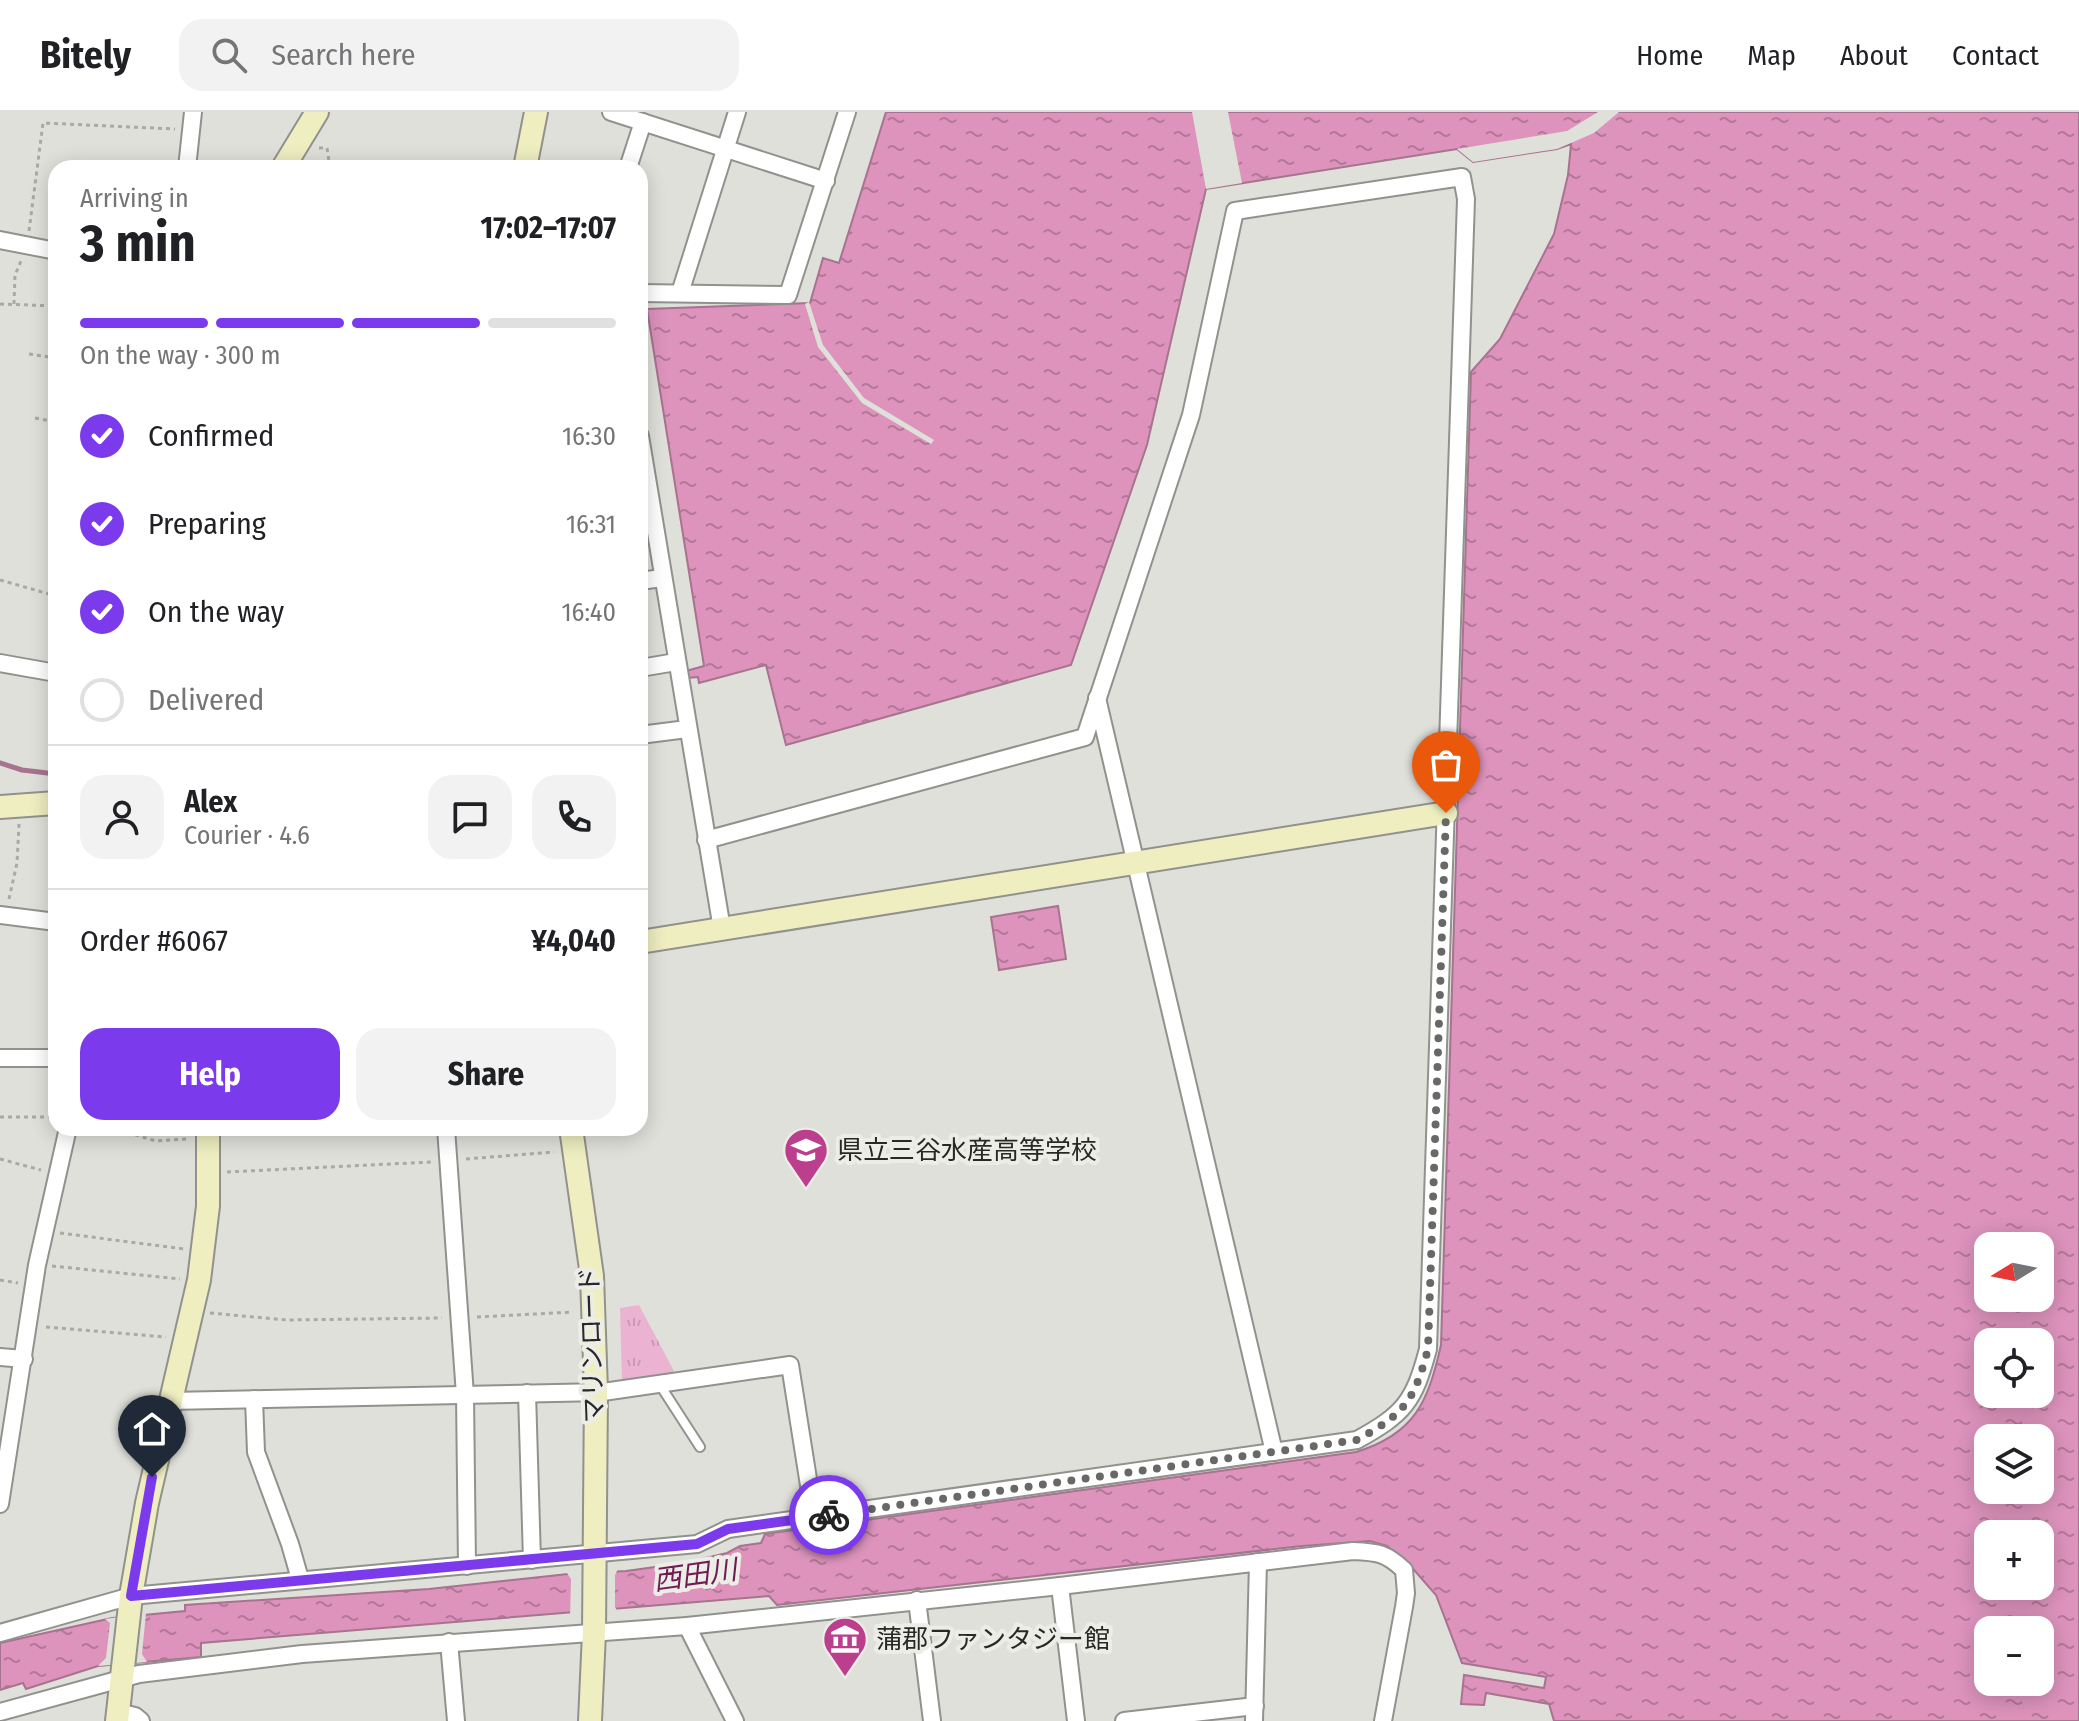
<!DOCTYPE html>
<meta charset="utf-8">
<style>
:root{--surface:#fff;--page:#f2f2f2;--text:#202124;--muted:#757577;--line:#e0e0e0;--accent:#7c3aed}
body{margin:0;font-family:"Fira Sans Condensed","Noto Sans JP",sans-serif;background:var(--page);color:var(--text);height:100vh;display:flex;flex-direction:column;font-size:30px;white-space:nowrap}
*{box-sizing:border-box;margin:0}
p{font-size:26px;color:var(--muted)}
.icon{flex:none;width:44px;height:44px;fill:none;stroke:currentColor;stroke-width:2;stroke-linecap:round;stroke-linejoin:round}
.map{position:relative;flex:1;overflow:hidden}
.drawer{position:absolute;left:48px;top:48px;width:600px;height:976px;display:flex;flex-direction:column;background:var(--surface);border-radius:24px;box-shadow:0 4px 20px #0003}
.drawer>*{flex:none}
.needle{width:52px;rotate:260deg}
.fabs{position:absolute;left:1974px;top:1120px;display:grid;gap:16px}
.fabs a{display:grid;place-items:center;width:80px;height:80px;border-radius:16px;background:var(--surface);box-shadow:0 4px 20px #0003;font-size:40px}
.pin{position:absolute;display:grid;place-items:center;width:68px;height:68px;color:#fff;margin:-82px -34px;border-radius:50% 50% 50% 0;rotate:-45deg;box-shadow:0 0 8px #0007}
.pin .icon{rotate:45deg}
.courier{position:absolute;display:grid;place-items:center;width:80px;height:80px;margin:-40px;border:6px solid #7c3aed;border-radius:50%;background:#fff;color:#222;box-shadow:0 2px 10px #0007}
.head em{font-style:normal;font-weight:700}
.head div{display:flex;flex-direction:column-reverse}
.head{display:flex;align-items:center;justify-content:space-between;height:136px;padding:0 32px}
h1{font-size:52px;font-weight:700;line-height:60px}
.bar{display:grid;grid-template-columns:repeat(4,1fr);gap:12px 8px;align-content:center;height:96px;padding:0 32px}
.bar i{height:10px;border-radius:6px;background:var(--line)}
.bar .active{background:var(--accent)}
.bar p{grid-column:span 4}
.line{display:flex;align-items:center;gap:20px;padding:0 32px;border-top:2px solid var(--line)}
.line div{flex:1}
.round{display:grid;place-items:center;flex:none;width:84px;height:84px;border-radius:24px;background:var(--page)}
ol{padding:0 32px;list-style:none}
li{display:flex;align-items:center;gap:24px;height:88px}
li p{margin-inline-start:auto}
li .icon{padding:8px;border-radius:50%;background:var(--accent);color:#fff;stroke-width:4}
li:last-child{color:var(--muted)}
li i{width:44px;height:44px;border:4px solid var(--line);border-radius:50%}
.action{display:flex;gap:16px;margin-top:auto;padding:16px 32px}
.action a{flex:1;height:92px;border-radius:24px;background:var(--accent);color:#fff;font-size:32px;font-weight:700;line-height:92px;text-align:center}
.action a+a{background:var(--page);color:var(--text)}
header{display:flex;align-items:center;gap:48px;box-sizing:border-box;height:112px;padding:0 40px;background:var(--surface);border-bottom:2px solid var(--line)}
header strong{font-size:38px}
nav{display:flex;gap:44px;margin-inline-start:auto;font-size:28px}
.search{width:560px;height:72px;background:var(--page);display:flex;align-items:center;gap:20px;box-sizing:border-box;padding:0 28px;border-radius:24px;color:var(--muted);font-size:30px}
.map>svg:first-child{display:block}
.park{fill:url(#park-tufts)}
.water{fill:url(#water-ripples);stroke:#a7738f;stroke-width:2;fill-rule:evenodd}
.pier{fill:#e0e0db}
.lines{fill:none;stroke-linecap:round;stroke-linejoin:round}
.stream{stroke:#a7738f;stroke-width:5}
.lane-casing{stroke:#91918d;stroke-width:12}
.street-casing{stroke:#91918d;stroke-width:20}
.secondary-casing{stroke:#91918d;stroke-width:26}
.path{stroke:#a9a9a5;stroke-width:3;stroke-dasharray:4 4;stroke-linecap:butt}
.lane{stroke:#fff;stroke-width:8}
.street{stroke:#fff;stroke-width:16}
.secondary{stroke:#eeeec1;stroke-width:22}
.done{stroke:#686966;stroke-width:8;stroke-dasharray:0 14.4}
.route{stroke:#7c3aed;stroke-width:10}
.labels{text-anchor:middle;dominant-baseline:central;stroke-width:8;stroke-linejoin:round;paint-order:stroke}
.poi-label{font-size:26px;fill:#282927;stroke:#edede8;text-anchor:start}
.street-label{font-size:26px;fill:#282927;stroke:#edede8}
.water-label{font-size:28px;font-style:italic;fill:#701b52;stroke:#edede8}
</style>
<header>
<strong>Bitely</strong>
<div class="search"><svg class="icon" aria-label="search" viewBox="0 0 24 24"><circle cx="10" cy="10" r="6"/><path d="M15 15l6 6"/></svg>Search here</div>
<nav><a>Home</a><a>Map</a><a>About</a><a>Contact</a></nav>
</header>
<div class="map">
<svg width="2079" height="1609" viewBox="0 0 2079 1609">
<defs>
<pattern id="park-tufts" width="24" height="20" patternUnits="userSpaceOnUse" patternTransform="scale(2)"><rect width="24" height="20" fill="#ecb2d1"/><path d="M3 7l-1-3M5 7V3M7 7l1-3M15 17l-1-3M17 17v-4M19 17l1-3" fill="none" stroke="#ca99b3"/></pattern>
<pattern id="water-ripples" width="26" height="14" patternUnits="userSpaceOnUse" patternTransform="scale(2)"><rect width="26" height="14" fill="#dd93bc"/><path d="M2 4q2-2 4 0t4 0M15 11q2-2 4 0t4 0" fill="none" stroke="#b37899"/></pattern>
</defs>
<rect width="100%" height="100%" fill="#e0e0db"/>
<polygon class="park" points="639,1193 675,1261 622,1269 620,1196"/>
<g class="water">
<path d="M886,0H2079V1609H1554L1549,1592L1486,1581L1484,1593L1461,1592L1464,1563L1544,1576L1546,1565L1462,1551L1436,1483L1408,1451L1387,1434L1370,1429L1302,1434L777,1493L769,1484L201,1531V1545L98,1554L26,1577L23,1571L0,1578V1531L112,1506L185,1499V1493L429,1477L568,1462L626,1459L684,1451L727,1441L740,1434L761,1431L765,1422L1356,1340C1415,1322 1428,1290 1441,1233L1471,260L1500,227L1554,122L1568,63L1571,32L1557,37L1473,50L1457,37L1206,77L1147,333L1071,553L786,633L766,553L699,571L698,565L687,566L686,559L704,554L647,197L810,191L823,146L839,151ZM1988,1134H2040V1186H1988ZM1988,1230H2040V1282H1988ZM1988,1326H2040V1378H1988ZM1988,1422H2040V1474H1988ZM1988,1518H2040V1570H1988Z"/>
<polygon points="1058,794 1066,847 999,858 991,805"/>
</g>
<g class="pier">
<polygon points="1192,0 1228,0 1242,71 1206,77"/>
<polygon points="1598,0 1619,0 1594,21 1557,37 1473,50 1457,37 1567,19"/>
<polygon points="809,190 823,233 864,286 934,328 931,332 862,291 818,235 805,192"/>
<polygon points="619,1455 615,1463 615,1495 619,1502 570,1506 571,1467 565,1458"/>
<polygon points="146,1501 142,1542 147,1550 98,1554 106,1546 110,1511 105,1507"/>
</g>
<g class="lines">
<polyline class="stream" points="0,651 22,658 56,662"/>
<g class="lane-casing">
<polyline id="lane" points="660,1273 700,1335"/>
</g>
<g class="street-casing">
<g id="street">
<polyline points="611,0 826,69"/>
<polyline points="187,56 193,0"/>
<polyline points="628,56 643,10"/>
<polyline points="0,128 56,139"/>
<polyline points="640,181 788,183 847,0"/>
<polyline points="680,181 737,0"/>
<polyline points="640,324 722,817"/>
<polyline points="640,469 662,466"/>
<polyline points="0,551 56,561"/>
<polyline points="640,556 676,550"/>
<polyline points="1097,586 1274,1340"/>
<polyline points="640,623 687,617"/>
<polyline points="0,803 56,810"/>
<polyline points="0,946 56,946"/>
<polyline points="446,1016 465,1283 467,1454"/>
<polyline points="0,1245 24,1247"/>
<polyline points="527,1281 532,1448"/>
<polyline points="254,1287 256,1340 290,1432 300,1467"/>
<polyline points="169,1289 603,1280 790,1253 814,1405"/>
<polyline points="0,1392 37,1153 68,1016"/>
<polyline points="1060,1474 1076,1609"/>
<polyline points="917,1488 932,1609"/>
<polyline points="687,1514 735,1609"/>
<path d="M0,1521L131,1484L697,1432L728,1417L1357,1328C1404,1302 1414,1290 1428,1237L1466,87L1462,65L1235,99L1191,303L1085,625L706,728"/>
<polyline points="449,1530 456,1609"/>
<path d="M0,1600L139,1562L302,1542L687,1514L1060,1474L1353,1439C1378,1440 1386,1441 1404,1458L1406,1481L1404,1495L1383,1609"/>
<polyline points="118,1600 135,1604 141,1609"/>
<polyline points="1124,1609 1255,1594"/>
<polyline points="1254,1609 1258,1450"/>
</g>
</g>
<g class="secondary-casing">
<g id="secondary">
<polyline points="283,56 317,0"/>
<polyline points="525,56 536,0"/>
<polyline points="0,695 56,691"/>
<polyline points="640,830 1446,701"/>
<polyline points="571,1016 592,1164 596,1279 594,1521 590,1609"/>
<polyline points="117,1609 131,1484 147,1391 199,1168 208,1094 208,1016"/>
</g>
</g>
<g class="path">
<polyline points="319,36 327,36 330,56"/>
<polyline points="29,119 43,11 175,17"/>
<polyline points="0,192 56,194"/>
<polyline points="14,192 15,163 21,149"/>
<polyline points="29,242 56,246"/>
<polyline points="35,306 56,310"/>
<polyline points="0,468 56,484"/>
<polyline points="9,787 17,751 19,712"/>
<polyline points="0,1005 56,1005"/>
<polyline points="112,1016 156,1029 188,1027"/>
<polyline points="0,1047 41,1058"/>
<polyline points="466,1047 554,1040"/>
<polyline points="227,1060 431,1050"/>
<polyline points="60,1121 184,1137"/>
<polyline points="52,1154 180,1167"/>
<polyline points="0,1168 18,1171"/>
<polyline points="210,1201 287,1208 442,1206"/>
<polyline points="477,1205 573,1200"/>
<polyline points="46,1215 166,1225"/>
</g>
<use href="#lane" class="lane"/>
<use href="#street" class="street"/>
<use href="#secondary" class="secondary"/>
</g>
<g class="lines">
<path class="done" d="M829,1403L1357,1328C1404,1302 1414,1290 1428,1237L1446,701"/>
<polyline class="route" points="152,1365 131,1484 697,1432 728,1417 829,1403"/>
</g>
<defs>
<g id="school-pin" transform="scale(2.3)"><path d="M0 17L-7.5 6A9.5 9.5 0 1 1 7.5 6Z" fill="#bc3f8e" stroke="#edede8"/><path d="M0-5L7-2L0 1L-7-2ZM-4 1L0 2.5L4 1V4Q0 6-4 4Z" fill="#fff"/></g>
<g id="museum-pin" transform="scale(2.3)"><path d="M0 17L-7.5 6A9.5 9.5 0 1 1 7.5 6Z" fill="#bc3f8e" stroke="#edede8"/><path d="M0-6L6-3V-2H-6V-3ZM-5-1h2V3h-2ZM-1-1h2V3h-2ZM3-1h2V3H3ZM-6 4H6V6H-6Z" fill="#fff"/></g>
</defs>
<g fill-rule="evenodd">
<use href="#school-pin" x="806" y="1038"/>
<use href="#museum-pin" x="845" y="1527"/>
</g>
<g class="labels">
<g class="poi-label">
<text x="837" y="1038">県立三谷水産高等学校</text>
<text x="876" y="1527">蒲郡ファンタジー館</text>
</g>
<g class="street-label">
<text transform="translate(592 1233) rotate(-92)">マリンロード</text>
</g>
<g class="water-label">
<text transform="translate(695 1463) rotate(-8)">西田川</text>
</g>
</g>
</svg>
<div class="fabs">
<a><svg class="needle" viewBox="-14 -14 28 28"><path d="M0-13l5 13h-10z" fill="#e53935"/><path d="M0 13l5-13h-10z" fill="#757577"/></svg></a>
<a><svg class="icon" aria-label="locate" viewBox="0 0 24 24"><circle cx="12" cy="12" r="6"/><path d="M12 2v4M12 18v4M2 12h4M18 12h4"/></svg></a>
<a><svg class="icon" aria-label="layers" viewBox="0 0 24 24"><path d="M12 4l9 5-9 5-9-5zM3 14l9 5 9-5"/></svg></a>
<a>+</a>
<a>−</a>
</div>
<div class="pin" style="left:1446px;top:701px;background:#ea580c"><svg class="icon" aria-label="bag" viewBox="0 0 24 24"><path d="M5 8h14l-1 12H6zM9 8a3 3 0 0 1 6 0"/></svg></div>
<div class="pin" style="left:152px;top:1365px;background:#1f2937"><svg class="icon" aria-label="home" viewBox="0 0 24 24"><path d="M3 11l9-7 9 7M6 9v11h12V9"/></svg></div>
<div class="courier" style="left:829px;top:1403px"><svg class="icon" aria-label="bike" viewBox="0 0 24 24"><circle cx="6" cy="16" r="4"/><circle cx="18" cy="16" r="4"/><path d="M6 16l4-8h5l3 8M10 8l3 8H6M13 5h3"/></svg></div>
<section class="drawer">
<div class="head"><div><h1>3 min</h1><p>Arriving in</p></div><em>17:02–17:07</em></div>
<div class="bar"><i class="active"></i><i class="active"></i><i class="active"></i><i></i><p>On the way · 300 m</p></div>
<ol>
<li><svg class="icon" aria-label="check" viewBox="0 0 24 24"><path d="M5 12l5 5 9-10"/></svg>Confirmed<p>16:30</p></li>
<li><svg class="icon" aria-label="check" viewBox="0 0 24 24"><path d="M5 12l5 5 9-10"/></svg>Preparing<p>16:31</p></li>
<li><svg class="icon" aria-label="check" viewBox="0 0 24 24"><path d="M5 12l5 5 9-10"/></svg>On the way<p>16:40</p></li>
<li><i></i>Delivered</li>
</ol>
<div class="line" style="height:144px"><a class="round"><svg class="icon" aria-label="person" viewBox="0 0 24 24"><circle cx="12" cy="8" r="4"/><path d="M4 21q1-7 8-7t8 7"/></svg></a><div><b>Alex</b><p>Courier · 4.6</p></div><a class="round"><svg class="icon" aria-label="chat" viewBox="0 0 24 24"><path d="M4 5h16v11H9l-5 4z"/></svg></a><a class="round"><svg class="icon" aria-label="phone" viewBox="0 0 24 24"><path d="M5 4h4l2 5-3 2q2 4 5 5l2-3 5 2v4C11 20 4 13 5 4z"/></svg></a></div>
<div class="line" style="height:104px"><div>Order #6067</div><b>¥4,040</b></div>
<div class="action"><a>Help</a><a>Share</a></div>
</section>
</div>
